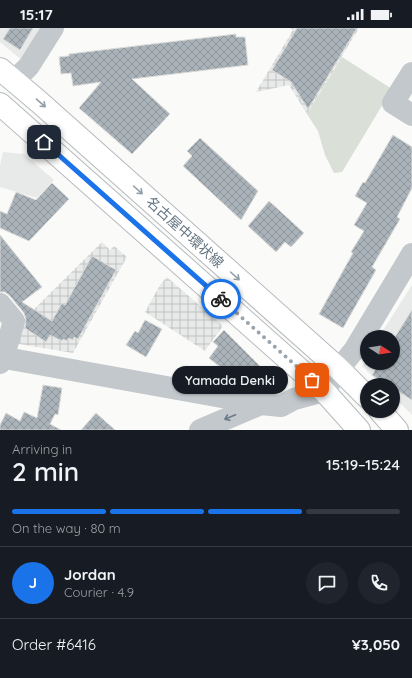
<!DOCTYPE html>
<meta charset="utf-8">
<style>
:root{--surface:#171b24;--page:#20242c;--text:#f1f3f6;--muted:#9ea1a6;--line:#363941;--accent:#1a73e8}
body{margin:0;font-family:Quicksand,"Noto Sans JP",sans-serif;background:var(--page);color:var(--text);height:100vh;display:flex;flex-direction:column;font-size:15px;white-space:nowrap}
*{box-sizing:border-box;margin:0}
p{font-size:13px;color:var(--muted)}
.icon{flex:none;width:22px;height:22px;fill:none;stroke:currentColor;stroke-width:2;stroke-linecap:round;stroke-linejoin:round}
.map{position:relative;height:402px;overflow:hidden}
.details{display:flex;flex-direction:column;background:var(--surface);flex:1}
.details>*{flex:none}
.needle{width:26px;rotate:102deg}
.controls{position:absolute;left:360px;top:302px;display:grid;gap:8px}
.controls a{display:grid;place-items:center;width:40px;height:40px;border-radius:50%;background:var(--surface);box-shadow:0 1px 3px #0004;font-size:20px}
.pin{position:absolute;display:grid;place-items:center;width:34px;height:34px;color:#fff;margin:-17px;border-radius:8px;box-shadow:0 2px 6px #0006}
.courier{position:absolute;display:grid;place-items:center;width:40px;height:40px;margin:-20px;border:3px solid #1a73e8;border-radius:50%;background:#fff;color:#222;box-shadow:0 1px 5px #0007}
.bubble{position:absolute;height:28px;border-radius:14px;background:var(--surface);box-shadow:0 1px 3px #0004;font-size:13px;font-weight:600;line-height:28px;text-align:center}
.summary em{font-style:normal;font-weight:600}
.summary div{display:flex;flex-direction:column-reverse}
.summary{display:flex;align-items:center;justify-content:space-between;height:68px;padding:0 12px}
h1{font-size:26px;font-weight:600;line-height:30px}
.bar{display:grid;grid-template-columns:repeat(4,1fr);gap:6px 4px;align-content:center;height:48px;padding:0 12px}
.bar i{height:5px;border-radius:3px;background:var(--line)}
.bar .selected{background:var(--accent)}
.bar p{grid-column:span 4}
.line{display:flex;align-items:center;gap:10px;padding:0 12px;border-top:1px solid var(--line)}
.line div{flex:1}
.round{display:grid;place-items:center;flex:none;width:42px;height:42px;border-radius:21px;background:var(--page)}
.status{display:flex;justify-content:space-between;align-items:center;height:28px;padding:0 20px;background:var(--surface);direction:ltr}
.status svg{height:11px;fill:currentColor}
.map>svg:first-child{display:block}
.built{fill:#e8e9e9}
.industrial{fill:url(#industrial-grid)}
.pitch{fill:#dadfd7}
.building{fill:url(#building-cross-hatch);stroke:#dcdcda}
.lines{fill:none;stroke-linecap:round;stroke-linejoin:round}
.major-casing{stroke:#b5babe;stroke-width:24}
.minor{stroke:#c3c8cc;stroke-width:22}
.major{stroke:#fff;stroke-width:22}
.oneway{stroke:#939fa8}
.oneway2{stroke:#6a7a87}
.done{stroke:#99a4ac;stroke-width:4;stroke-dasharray:0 7.2}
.route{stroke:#1a73e8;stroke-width:5}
.labels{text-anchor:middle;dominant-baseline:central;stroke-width:4;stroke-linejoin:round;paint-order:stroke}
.street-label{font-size:14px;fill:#657683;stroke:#fff}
</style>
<div class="status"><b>15:17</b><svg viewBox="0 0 49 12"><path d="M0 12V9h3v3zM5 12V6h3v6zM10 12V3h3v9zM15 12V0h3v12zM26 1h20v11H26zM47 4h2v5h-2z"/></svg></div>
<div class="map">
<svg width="412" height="402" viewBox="0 0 412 402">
<defs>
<pattern id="industrial-grid" width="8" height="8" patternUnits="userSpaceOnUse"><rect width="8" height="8" fill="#e8e9e9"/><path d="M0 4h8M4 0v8" fill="none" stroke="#c0c1c2"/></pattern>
<pattern id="building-cross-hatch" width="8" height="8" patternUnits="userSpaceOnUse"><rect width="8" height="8" fill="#aab3b9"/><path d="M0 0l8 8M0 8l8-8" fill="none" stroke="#8e969c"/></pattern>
</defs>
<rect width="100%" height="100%" fill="#fafaf8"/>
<g class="built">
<polygon points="0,0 44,0 23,33 0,14"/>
<polygon points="3,124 24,126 54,152 37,170 0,159 0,137"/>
<polygon points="412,257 412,387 393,368 393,357 381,357 362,338 367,329 367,335 393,335 393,309 379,309"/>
</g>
<g class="industrial">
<polygon points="290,0 359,0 307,86 289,57 256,64 293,2"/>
<polygon points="102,214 110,222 114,218 127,229 73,325 13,315 18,297"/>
<polygon points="167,249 223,298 205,323 145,284 160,257"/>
</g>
<polygon class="pitch" points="342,29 392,61 342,144 334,145 325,127 318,103 307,86"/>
<g class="building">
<polygon points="10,0 33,0 20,22 3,11"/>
<polygon points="297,0 357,0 308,81 291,54 272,42"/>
<polygon points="236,6 236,9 245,9 248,37 132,51 170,86 132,126 79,80 101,54 73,58 71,45 61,46 59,29 69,28 69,26"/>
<polygon points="393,107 412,119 412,160 397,189 400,191 372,239 376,242 343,300 319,286 353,225 351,224 364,203 354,197 367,175 355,168 363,154 365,155"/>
<polygon points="200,110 258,163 241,192 183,138 192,128 187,123"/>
<polygon points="52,155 69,171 29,213 0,200 0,183 7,186 16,164 36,172"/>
<polygon points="269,173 304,205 291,219 285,214 276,224 248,198"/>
<polygon points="0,207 42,259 22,274 52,293 62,275 65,277 92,228 116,242 78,311 74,309 73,312 69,310 67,313 63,311 62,313 50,307 46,314 25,300 26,291 24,285 10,268 5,264 0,264"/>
<polygon points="412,282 412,372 393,360 393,357 388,357 372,347 379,335 393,335 393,312"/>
<polygon points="145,292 162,301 146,329 126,317 135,303 138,305"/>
<polygon points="224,302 260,338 260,343 253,356 243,341 235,351 209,330 218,318 213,314"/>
<polygon points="43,357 62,360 58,387 55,386 50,396 61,402 0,402 0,397 6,385 20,393 24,384 37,390"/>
<polygon points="96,385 115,402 81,402"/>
</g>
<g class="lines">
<g class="major-casing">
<g id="major">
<polyline points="0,41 38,73 339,341 367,369"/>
<polyline points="0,76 324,363 359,402"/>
<polyline points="380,383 397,402"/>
</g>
</g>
<g class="minor">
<polyline points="412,45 393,75 412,87"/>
<polyline points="14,53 29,38 53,0"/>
<polyline points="0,276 14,293 7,317 0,335"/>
<polyline points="0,329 261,376 281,378 294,371 324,363 339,341 355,321 412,226"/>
<polyline points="200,402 261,376"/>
</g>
<use href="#major" class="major"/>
</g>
<defs><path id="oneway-shaft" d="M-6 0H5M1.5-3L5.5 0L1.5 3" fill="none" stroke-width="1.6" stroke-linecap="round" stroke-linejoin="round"/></defs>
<g class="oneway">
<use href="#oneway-shaft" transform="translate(41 75) rotate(41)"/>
<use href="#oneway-shaft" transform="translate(138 162) rotate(42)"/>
<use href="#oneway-shaft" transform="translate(235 248) rotate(42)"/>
</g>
<use class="oneway2" href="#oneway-shaft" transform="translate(230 389) rotate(157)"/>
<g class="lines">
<polyline class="done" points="221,271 312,352"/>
<polyline class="route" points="44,114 221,271"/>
</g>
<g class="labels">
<g class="street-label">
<text transform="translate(185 204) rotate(42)">名古屋中環状線</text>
</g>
</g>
</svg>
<div class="controls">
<a><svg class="needle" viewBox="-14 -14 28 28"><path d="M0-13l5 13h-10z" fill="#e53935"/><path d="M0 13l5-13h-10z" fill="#9ea1a6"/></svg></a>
<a><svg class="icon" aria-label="layers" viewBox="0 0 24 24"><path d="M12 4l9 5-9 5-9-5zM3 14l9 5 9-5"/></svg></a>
</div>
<div class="pin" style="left:312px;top:352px;background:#ea580c"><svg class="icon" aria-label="bag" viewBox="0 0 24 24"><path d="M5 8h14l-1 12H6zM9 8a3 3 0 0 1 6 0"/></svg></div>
<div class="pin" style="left:44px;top:114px;background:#1f2937"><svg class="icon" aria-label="home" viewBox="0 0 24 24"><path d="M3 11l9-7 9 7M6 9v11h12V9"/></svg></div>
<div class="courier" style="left:221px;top:271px"><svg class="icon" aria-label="bike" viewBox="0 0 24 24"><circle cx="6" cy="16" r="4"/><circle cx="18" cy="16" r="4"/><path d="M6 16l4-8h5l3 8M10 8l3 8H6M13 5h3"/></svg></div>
<div class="bubble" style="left:172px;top:338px;width:116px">Yamada Denki</div>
</div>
<section class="details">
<div class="summary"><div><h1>2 min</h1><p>Arriving in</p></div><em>15:19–15:24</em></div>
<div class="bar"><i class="selected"></i><i class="selected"></i><i class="selected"></i><i></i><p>On the way · 80 m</p></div>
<div class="line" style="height:72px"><b class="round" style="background:var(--accent);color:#fff">J</b><div><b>Jordan</b><p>Courier · 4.9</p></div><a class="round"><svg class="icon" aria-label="chat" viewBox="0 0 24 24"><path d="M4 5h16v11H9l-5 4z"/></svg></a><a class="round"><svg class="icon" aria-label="phone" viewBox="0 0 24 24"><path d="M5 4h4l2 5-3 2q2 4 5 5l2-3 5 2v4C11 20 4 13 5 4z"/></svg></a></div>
<div class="line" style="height:52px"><div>Order #6416</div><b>¥3,050</b></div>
</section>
